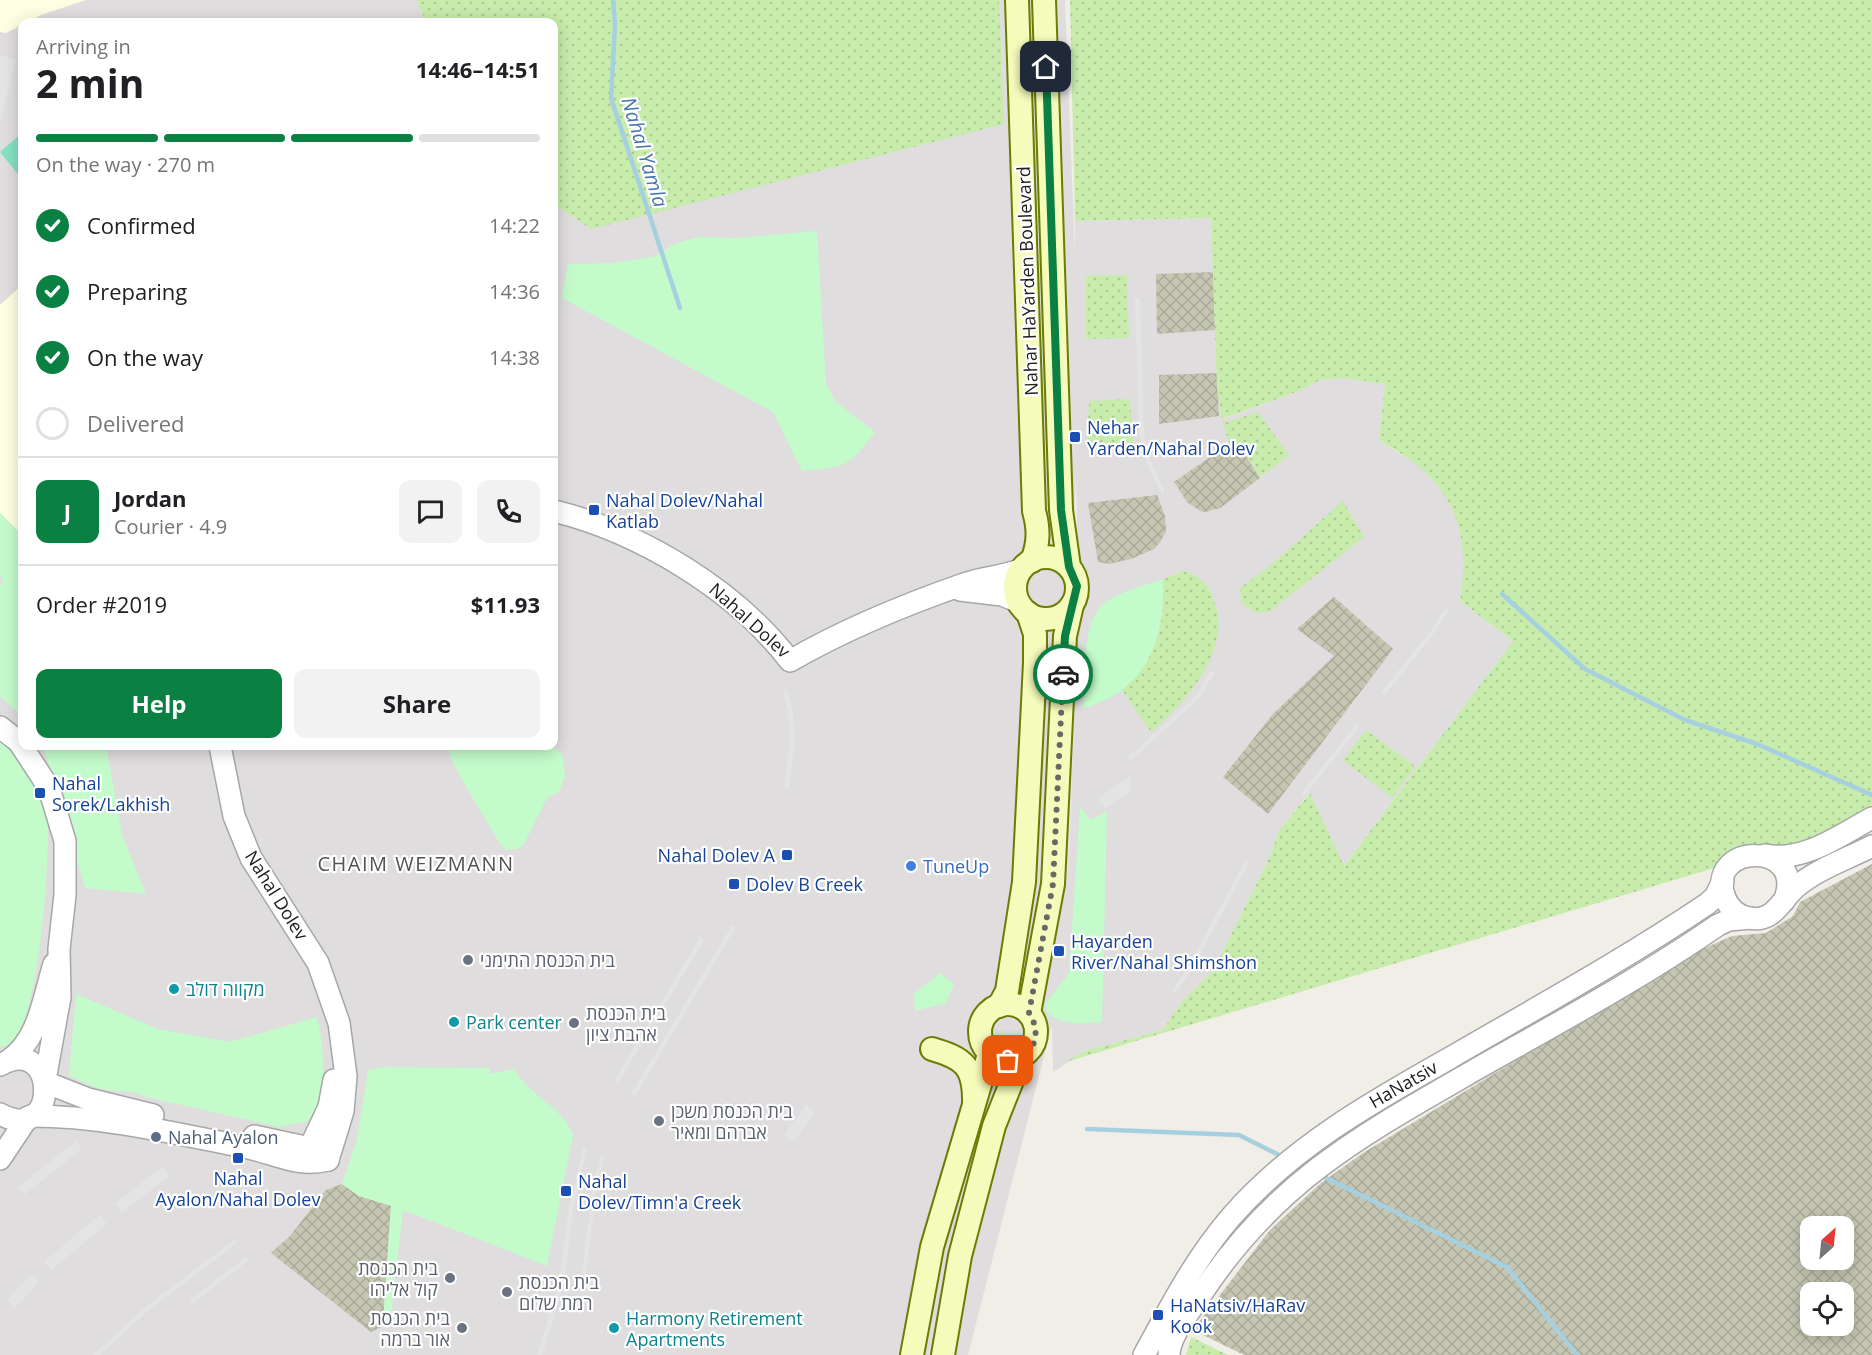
<!DOCTYPE html>
<meta charset="utf-8">
<style>
:root{--surface:#fff;--page:#f2f2f2;--text:#202124;--muted:#757577;--line:#e0e0e0;--accent:#0b8043}
body{margin:0;font-family:"Open Sans","Noto Sans Hebrew",sans-serif;background:var(--page);color:var(--text);height:100vh;display:flex;flex-direction:column;font-size:22px;white-space:nowrap}
*{box-sizing:border-box;margin:0}
p{font-size:20px;color:var(--muted)}
.icon{flex:none;width:33px;height:33px;fill:none;stroke:currentColor;stroke-width:2;stroke-linecap:round;stroke-linejoin:round}
.map{position:relative;flex:1;overflow:hidden}
.sheet{position:absolute;left:18px;top:18px;width:540px;height:732px;display:flex;flex-direction:column;background:var(--surface);border-radius:12px;box-shadow:0 3px 15px #0003}
.sheet>*{flex:none}
.needle{width:39px;rotate:27deg}
.buttons{position:absolute;left:1800px;top:1216px;display:grid;gap:12px}
.buttons a{display:grid;place-items:center;width:54px;height:54px;border-radius:12px;background:var(--surface);box-shadow:0 3px 15px #0003;font-size:30px}
.pin{position:absolute;display:grid;place-items:center;width:51px;height:51px;color:#fff;margin:-26px;border-radius:12px;box-shadow:0 3px 9px #0006}
.courier{position:absolute;display:grid;place-items:center;width:60px;height:60px;margin:-30px;border:4px solid #0b8043;border-radius:50%;background:#fff;color:#222;box-shadow:0 2px 8px #0007}
.headline em{font-style:normal;font-weight:700}
.headline div{display:flex;flex-direction:column-reverse}
.headline{display:flex;align-items:center;justify-content:space-between;height:102px;padding:0 18px}
h1{font-size:39px;font-weight:700;line-height:45px}
.bar{display:grid;grid-template-columns:repeat(4,1fr);gap:9px 6px;align-content:center;height:72px;padding:0 18px}
.bar i{height:8px;border-radius:4px;background:var(--line)}
.bar .selected{background:var(--accent)}
.bar p{grid-column:span 4}
.line{display:flex;align-items:center;gap:15px;padding:0 18px;border-top:2px solid var(--line)}
.line div{flex:1}
.round{display:grid;place-items:center;flex:none;width:63px;height:63px;border-radius:12px;background:var(--page)}
ol{padding:0 18px;list-style:none}
li{display:flex;align-items:center;gap:18px;height:66px}
li p{margin-inline-start:auto}
li .icon{padding:6px;border-radius:50%;background:var(--accent);color:#fff;stroke-width:4}
li:last-child{color:var(--muted)}
li i{width:33px;height:33px;border:3px solid var(--line);border-radius:50%}
.action{display:flex;gap:12px;margin-top:auto;padding:12px 18px}
.action a{flex:1;height:69px;border-radius:12px;background:var(--accent);color:#fff;font-size:24px;font-weight:700;line-height:69px;text-align:center}
.action a+a{background:var(--page);color:var(--text)}
.map>svg:first-child{display:block}
.residential{fill:#dfdddd;fill-rule:evenodd}
.education{fill:#feffe2}
.construction{fill:url(#construction-cross-hatch);fill-rule:evenodd}
.grass{fill:url(#grass-dots)}
.park{fill:#c4fbcb}
.pitch{fill:#83e2c2}
.parking{fill:#e4e4e4}
.lines{fill:none;stroke-linecap:round;stroke-linejoin:round}
.stream{stroke:#a6d0df;stroke-width:4.5}
.tertiary-casing{stroke:#a7a7a7;stroke-width:24}
.secondary-casing{stroke:#6a7d02;stroke-width:26}
.tertiary{stroke:#fff;stroke-width:21}
.secondary{stroke:#f5fbbb;stroke-width:22}
.done{stroke:#696866;stroke-width:6;stroke-dasharray:0 10.8}
.route{stroke:#0b8043;stroke-width:8}
.transit-dot{fill:#1a4fb4;stroke:#fff;stroke-width:2}
.shop-dot{fill:#3f7fe0;stroke:#fff;stroke-width:2}
.worship-dot{fill:#6b7280;stroke:#fff;stroke-width:2}
.culture-dot{fill:#0f9aa8;stroke:#fff;stroke-width:2}
.service-dot{fill:#5c6f8a;stroke:#fff;stroke-width:2}
.labels{text-anchor:middle;dominant-baseline:central;stroke-width:4.5;stroke-linejoin:round;paint-order:stroke}
.street-label{font-size:18px;fill:#202020;stroke:#fff}
.transit-label{font-size:18px;fill:#164399;stroke:#fff;text-anchor:start}
.shop-label{font-size:18px;fill:#366cbe;stroke:#fff;text-anchor:start}
.worship-label{font-size:18px;fill:#5b616d;stroke:#fff;text-anchor:start}
.culture-label{font-size:18px;fill:#0d838f;stroke:#fff;text-anchor:start}
.service-label{font-size:18px;fill:#4e5e75;stroke:#fff;text-anchor:start}
.water-label{font-size:20px;font-style:italic;fill:#4675ac;stroke:#fff}
.neighbourhood-label{font-size:20px;letter-spacing:1.5px;fill:#535353;stroke:#fff}
</style>
<div class="map">
<svg width="1872" height="1355" viewBox="0 0 1872 1355">
<defs>
<pattern id="construction-cross-hatch" width="8" height="8" patternUnits="userSpaceOnUse" patternTransform="scale(1.5)"><rect width="8" height="8" fill="#c5c6b2"/><path d="M0 0l8 8M0 8l8-8" fill="none" stroke="#a9aa99"/></pattern>
<pattern id="grass-dots" width="8" height="8" patternUnits="userSpaceOnUse" patternTransform="scale(1.5)"><rect width="8" height="8" fill="#c8ecac"/><path d="M2 2h.1M6 6h.1" fill="none" stroke="#acca94" stroke-width="1.8" stroke-linecap="round"/></pattern>
</defs>
<rect width="100%" height="100%" fill="#f1eee7"/>
<path class="residential" d="M0,0H1065L1075,254V221L1211,218L1217,388L1223,419L1299,391L1320,380L1343,378L1385,384L1379,441L1417,464L1433,478L1444,494L1455,511L1463,545L1464,580L1460,601L1513,641L1343,867L1309,793L1280,829L1267,863L1212,972L1182,1001L1163,1030L1085,1051L1053,1072L1052,1025L968,1355H0ZM22,22H554V746H22ZM1076,472L1077,537L1069,696H1068Z"/>
<g class="education">
<polygon points="0,0 86,0 41,15 6,33 0,32"/>
<polygon points="22,285 22,535 0,513 0,305"/>
</g>
<g class="construction">
<polygon points="1213,272 1215,330 1157,334 1156,274"/>
<polygon points="1217,373 1219,416 1159,424 1159,375"/>
<polygon points="1229,444 1241,448 1260,478 1220,508 1205,512 1200,511 1187,502 1174,482"/>
<polygon points="1157,495 1165,516 1166,531 1161,541 1154,549 1131,559 1109,564 1098,562 1088,503"/>
<polygon points="1334,597 1393,649 1268,814 1223,777 1273,714 1334,656 1297,629"/>
<path d="M1872,864V1355H1244L1193,1330L1270,1230L1321,1183L1363,1153L1696,952L1732,936L1766,933L1793,916L1800,902ZM1810,1227H1844V1260H1810ZM1810,1293H1844V1326H1810Z"/>
<polygon points="342,1184 359,1196 391,1205 383,1323 381,1327 371,1332 271,1253 290,1236 326,1190"/>
</g>
<g class="grass">
<polygon points="417,0 999,0 1004,124 591,229 554,204 554,22 426,22"/>
<path d="M1070,0H1872V805C1851,817 1824,838 1802,845C1764,857 1755,827 1721,866L1066,1062L1085,1051L1163,1030L1182,1001L1212,972L1267,863L1280,829L1310,793L1344,866L1513,641L1460,601C1473,524 1448,476 1379,441L1385,384L1343,378L1320,380L1299,391L1222,419L1217,388L1211,218L1075,221Z"/>
<polygon points="1127,275 1129,338 1086,339 1086,276"/>
<polygon points="1130,399 1133,446 1087,447 1089,401"/>
<polygon points="1258,412 1289,455 1260,477 1242,448 1230,445 1223,423"/>
<polygon points="1343,501 1364,537 1269,612 1257,613 1241,603 1240,588 1271,565"/>
<path d="M1184,571C1205,579 1210,586 1216,607C1229,653 1185,704 1151,732L1122,690C1157,651 1165,632 1163,579Z"/>
<polygon points="1366,730 1416,767 1392,798 1343,760"/>
<polygon points="1191,1337 1228,1355 1186,1355"/>
</g>
<g class="park">
<path d="M817,231L826,384L835,401L875,432C849,467 845,467 802,471L773,412L562,298L568,264L614,263L656,256L674,244L698,237L738,238Z"/>
<polygon points="0,513 22,535 22,716 0,696 0,586 4,582 0,574"/>
<path d="M1163,579C1165,639 1148,690 1084,708C1085,679 1080,620 1106,602C1122,591 1145,585 1163,579Z"/>
<path d="M0,736C19,752 44,783 47,809C51,853 40,1011 13,1043L0,1047Z"/>
<polygon points="43,746 106,746 122,834 146,894 85,888"/>
<path d="M448,746H553L562,754L565,776L559,792L547,798L524,844L518,849L506,850L499,842C487,819 450,766 448,746Z"/>
<path d="M1080,807L1091,820L1107,811L1102,1022C1080,1024 1065,1025 1047,1013L1045,1004L1069,973Z"/>
<polygon points="940,973 954,984 946,1003 915,1011 914,994"/>
<path d="M76,994L158,1029L229,1042L317,1017C324,1046 330,1099 306,1122L279,1127L146,1097C132,1090 122,1092 107,1090C94,1088 80,1081 69,1075Z"/>
<path d="M383,1067L490,1068V1074L514,1069C529,1096 567,1110 573,1136L547,1266L403,1210L390,1324L383,1323L391,1206L359,1196L342,1184L357,1139L368,1070Z"/>
</g>
<polygon class="pitch" points="22,133 22,179 0,152"/>
<g class="parking">
<polygon points="0,55 16,60 0,123"/>
<polygon points="1135,298 1140,298 1144,430 1147,453 1165,493 1162,495 1143,454 1139,431"/>
<polygon points="1445,608 1449,610 1435,632 1385,695 1381,692 1431,630"/>
<polygon points="1211,670 1215,672 1199,699 1130,761 1128,757 1196,696"/>
<polygon points="1070,676 1075,676 1071,830 1067,883 1062,882"/>
<polygon points="787,689 793,712 795,744 789,788 784,786 790,744 788,712 783,690"/>
<polygon points="1356,724 1359,727 1305,796 1301,794"/>
<polygon points="1131,776 1130,792 1105,808 1097,799"/>
<polygon points="1245,861 1249,863 1189,975 1175,993 1172,990 1185,972"/>
<polygon points="732,925 736,927 635,1097 631,1094"/>
<polygon points="700,937 704,940 618,1083 614,1081"/>
<polygon points="806,1105 815,1112 794,1142 784,1135"/>
<polygon points="76,1141 82,1149 24,1195 18,1187"/>
<polygon points="583,1148 587,1149 573,1209 564,1284 544,1350 542,1355 537,1355 559,1283 569,1208"/>
<polygon points="601,1155 605,1156 597,1185 585,1281 581,1280 593,1184"/>
<polygon points="162,1166 169,1176 122,1213 115,1204"/>
<polygon points="100,1214 107,1224 52,1270 44,1262"/>
<polygon points="235,1239 237,1243 148,1311 100,1355 93,1355 145,1307"/>
<polygon points="246,1257 249,1260 192,1305 189,1300"/>
<polygon points="32,1273 40,1281 15,1308 6,1300"/>
</g>
<g class="lines">
<g class="stream">
<polyline points="613,0 615,25 611,98 680,308"/>
<polyline points="1502,594 1585,669 1685,720 1757,744 1872,795"/>
<polyline points="1087,1129 1239,1135 1283,1157"/>
<polyline points="1320,1175 1507,1267 1577,1355"/>
</g>
<g class="tertiary-casing">
<g id="tertiary">
<path d="M554,511C640,532 736,590 790,661C845,629 904,605 964,584C983,577 1003,577 1022,569"/>
<polyline points="960,590 1002,595 1019,602"/>
<polyline points="0,727 19,742 49,788 65,841 65,895 59,949 60,997 45,1080"/>
<polyline points="220,746 234,816 251,858 318,963 339,1023 346,1076 343,1111 328,1160"/>
<path d="M1765,855C1803,863 1840,835 1872,818"/>
<path d="M1784,901C1809,840 1703,842 1725,898C1729,908 1738,916 1749,918C1774,923 1780,901 1796,887C1817,869 1847,859 1872,846"/>
<path d="M8,1061C39,1040 43,999 54,964"/>
<path d="M0,1065C58,1032 61,1147 0,1114"/>
<polyline points="45,1082 88,1099 153,1115"/>
<path d="M31,1116C103,1116 173,1133 244,1147C275,1153 297,1168 328,1160"/>
<polyline points="254,1136 310,1148 328,1160"/>
<polyline points="0,1159 28,1117"/>
<polyline points="304,1160 329,1107 334,1080"/>
<path d="M1144,1355C1171,1306 1194,1260 1231,1217C1292,1147 1370,1103 1450,1058C1536,1008 1624,960 1707,904L1715,897L1723,881"/>
<path d="M1169,1355C1169,1337 1188,1314 1198,1299C1272,1184 1358,1137 1473,1071C1556,1024 1640,979 1718,925L1729,920L1751,918"/>
</g>
</g>
<g class="secondary-casing">
<g id="secondary">
<path d="M1017,0L1034,511C1039,529 1039,543 1032,561"/>
<polyline points="1044,0 1061,510 1069,567"/>
<circle cx="1046" cy="588" r="31"/>
<circle cx="1008" cy="1032" r="28"/>
<polyline points="999,1006 1007,991 1024,882 1035,663 1035,634 1028,613"/>
<polyline points="1029,1013 1053,884 1065,636 1072,605"/>
<path d="M932,1049C963,1058 974,1066 974,1100"/>
<polyline points="912,1355 932,1247 989,1054"/>
<polyline points="943,1355 960,1256 994,1126 1021,1058"/>
</g>
</g>
<use href="#tertiary" class="tertiary"/>
<use href="#secondary" class="secondary"/>
</g>
<g class="lines">
<path class="done" d="M1008,1061C1034,1058 1043,1034 1029,1013L1053,884L1063,674"/>
<polyline class="route" points="1046,67 1061,510 1069,567 1077,586 1065,636 1063,674"/>
</g>
<g class="transit-dot">
<rect x="1069" y="431" width="12" height="12" rx="3"/>
<rect x="588" y="504" width="12" height="12" rx="3"/>
<rect x="34" y="787" width="12" height="12" rx="3"/>
<rect x="781" y="849" width="12" height="12" rx="3"/>
<rect x="728" y="878" width="12" height="12" rx="3"/>
<rect x="1053" y="945" width="12" height="12" rx="3"/>
<rect x="232" y="1152" width="12" height="12" rx="3"/>
<rect x="560" y="1185" width="12" height="12" rx="3"/>
<rect x="1152" y="1309" width="12" height="12" rx="3"/>
</g>
<circle class="shop-dot" cx="911" cy="866" r="6"/>
<g class="worship-dot">
<circle cx="468" cy="960" r="6"/>
<circle cx="574" cy="1023" r="6"/>
<circle cx="659" cy="1121" r="6"/>
<circle cx="450" cy="1278" r="6"/>
<circle cx="507" cy="1292" r="6"/>
<circle cx="462" cy="1328" r="6"/>
</g>
<g class="culture-dot">
<circle cx="174" cy="989" r="6"/>
<circle cx="454" cy="1022" r="6"/>
<circle cx="614" cy="1328" r="6"/>
</g>
<circle class="service-dot" cx="156" cy="1137" r="6"/>
<g class="labels">
<g class="street-label">
<text transform="translate(1027 281) rotate(-92)">Nahar HaYarden Boulevard</text>
<text transform="translate(750 620) rotate(42)">Nahal Dolev</text>
<text transform="translate(277 895) rotate(58)">Nahal Dolev</text>
<text transform="translate(1403 1084) rotate(-30)">HaNatsiv</text>
</g>
<g class="transit-label">
<text x="1087" y="427">Nehar<tspan x="1087" dy="21">Yarden/Nahal Dolev</tspan></text>
<text x="606" y="500">Nahal Dolev/Nahal<tspan x="606" dy="21">Katlab</tspan></text>
<text x="52" y="783">Nahal<tspan x="52" dy="21">Sorek/Lakhish</tspan></text>
<text x="775" y="855" text-anchor="end">Nahal Dolev A</text>
<text x="746" y="884">Dolev B Creek</text>
<text x="1071" y="941">Hayarden<tspan x="1071" dy="21">River/Nahal Shimshon</tspan></text>
<text x="238" y="1178" text-anchor="middle">Nahal<tspan x="238" dy="21">Ayalon/Nahal Dolev</tspan></text>
<text x="578" y="1181">Nahal<tspan x="578" dy="21">Dolev/Timn'a Creek</tspan></text>
<text x="1170" y="1305">HaNatsiv/HaRav<tspan x="1170" dy="21">Kook</tspan></text>
</g>
<g class="shop-label">
<text x="923" y="866">TuneUp</text>
</g>
<g class="worship-label">
<text x="480" y="960">בית הכנסת התימני</text>
<text x="586" y="1013">בית הכנסת<tspan x="586" dy="21">אהבת ציון</tspan></text>
<text x="671" y="1111">בית הכנסת משכן<tspan x="671" dy="21">אברהם ומאיר</tspan></text>
<text x="438" y="1268" text-anchor="end">בית הכנסת<tspan x="438" dy="21">קול אליהו</tspan></text>
<text x="519" y="1282">בית הכנסת<tspan x="519" dy="21">רמת שלום</tspan></text>
<text x="450" y="1318" text-anchor="end">בית הכנסת<tspan x="450" dy="21">אור ברמה</tspan></text>
</g>
<g class="culture-label">
<text x="186" y="989">מקווה דולב</text>
<text x="466" y="1022">Park center</text>
<text x="626" y="1318">Harmony Retirement<tspan x="626" dy="21">Apartments</tspan></text>
</g>
<g class="service-label">
<text x="168" y="1137">Nahal Ayalon</text>
</g>
<g class="water-label">
<text transform="translate(645 152) rotate(73)">Nahal Yamla</text>
</g>
<g class="neighbourhood-label">
<text x="416" y="863">CHAIM WEIZMANN</text>
</g>
</g>
</svg>
<div class="buttons">
<a><svg class="needle" viewBox="-14 -14 28 28"><path d="M0-13l5 13h-10z" fill="#e53935"/><path d="M0 13l5-13h-10z" fill="#757577"/></svg></a>
<a><svg class="icon" aria-label="locate" viewBox="0 0 24 24"><circle cx="12" cy="12" r="6"/><path d="M12 2v4M12 18v4M2 12h4M18 12h4"/></svg></a>
</div>
<div class="pin" style="left:1008px;top:1061px;background:#ea580c"><svg class="icon" aria-label="bag" viewBox="0 0 24 24"><path d="M5 8h14l-1 12H6zM9 8a3 3 0 0 1 6 0"/></svg></div>
<div class="pin" style="left:1046px;top:67px;background:#1f2937"><svg class="icon" aria-label="home" viewBox="0 0 24 24"><path d="M3 11l9-7 9 7M6 9v11h12V9"/></svg></div>
<div class="courier" style="left:1063px;top:674px"><svg class="icon" aria-label="car" viewBox="0 0 24 24"><path d="M5 17H2v-5l4-1 3-4h7l3 4 3 1v5h-3M9 17h6M6 11h13"/><circle cx="7" cy="17" r="2"/><circle cx="17" cy="17" r="2"/></svg></div>
<section class="sheet">
<div class="headline"><div><h1>2 min</h1><p>Arriving in</p></div><em>14:46–14:51</em></div>
<div class="bar"><i class="selected"></i><i class="selected"></i><i class="selected"></i><i></i><p>On the way · 270 m</p></div>
<ol>
<li><svg class="icon" aria-label="check" viewBox="0 0 24 24"><path d="M5 12l5 5 9-10"/></svg>Confirmed<p>14:22</p></li>
<li><svg class="icon" aria-label="check" viewBox="0 0 24 24"><path d="M5 12l5 5 9-10"/></svg>Preparing<p>14:36</p></li>
<li><svg class="icon" aria-label="check" viewBox="0 0 24 24"><path d="M5 12l5 5 9-10"/></svg>On the way<p>14:38</p></li>
<li><i></i>Delivered</li>
</ol>
<div class="line" style="height:108px"><b class="round" style="background:var(--accent);color:#fff">J</b><div><b>Jordan</b><p>Courier · 4.9</p></div><a class="round"><svg class="icon" aria-label="chat" viewBox="0 0 24 24"><path d="M4 5h16v11H9l-5 4z"/></svg></a><a class="round"><svg class="icon" aria-label="phone" viewBox="0 0 24 24"><path d="M5 4h4l2 5-3 2q2 4 5 5l2-3 5 2v4C11 20 4 13 5 4z"/></svg></a></div>
<div class="line" style="height:78px"><div>Order #2019</div><b>$11.93</b></div>
<div class="action"><a>Help</a><a>Share</a></div>
</section>
</div>
